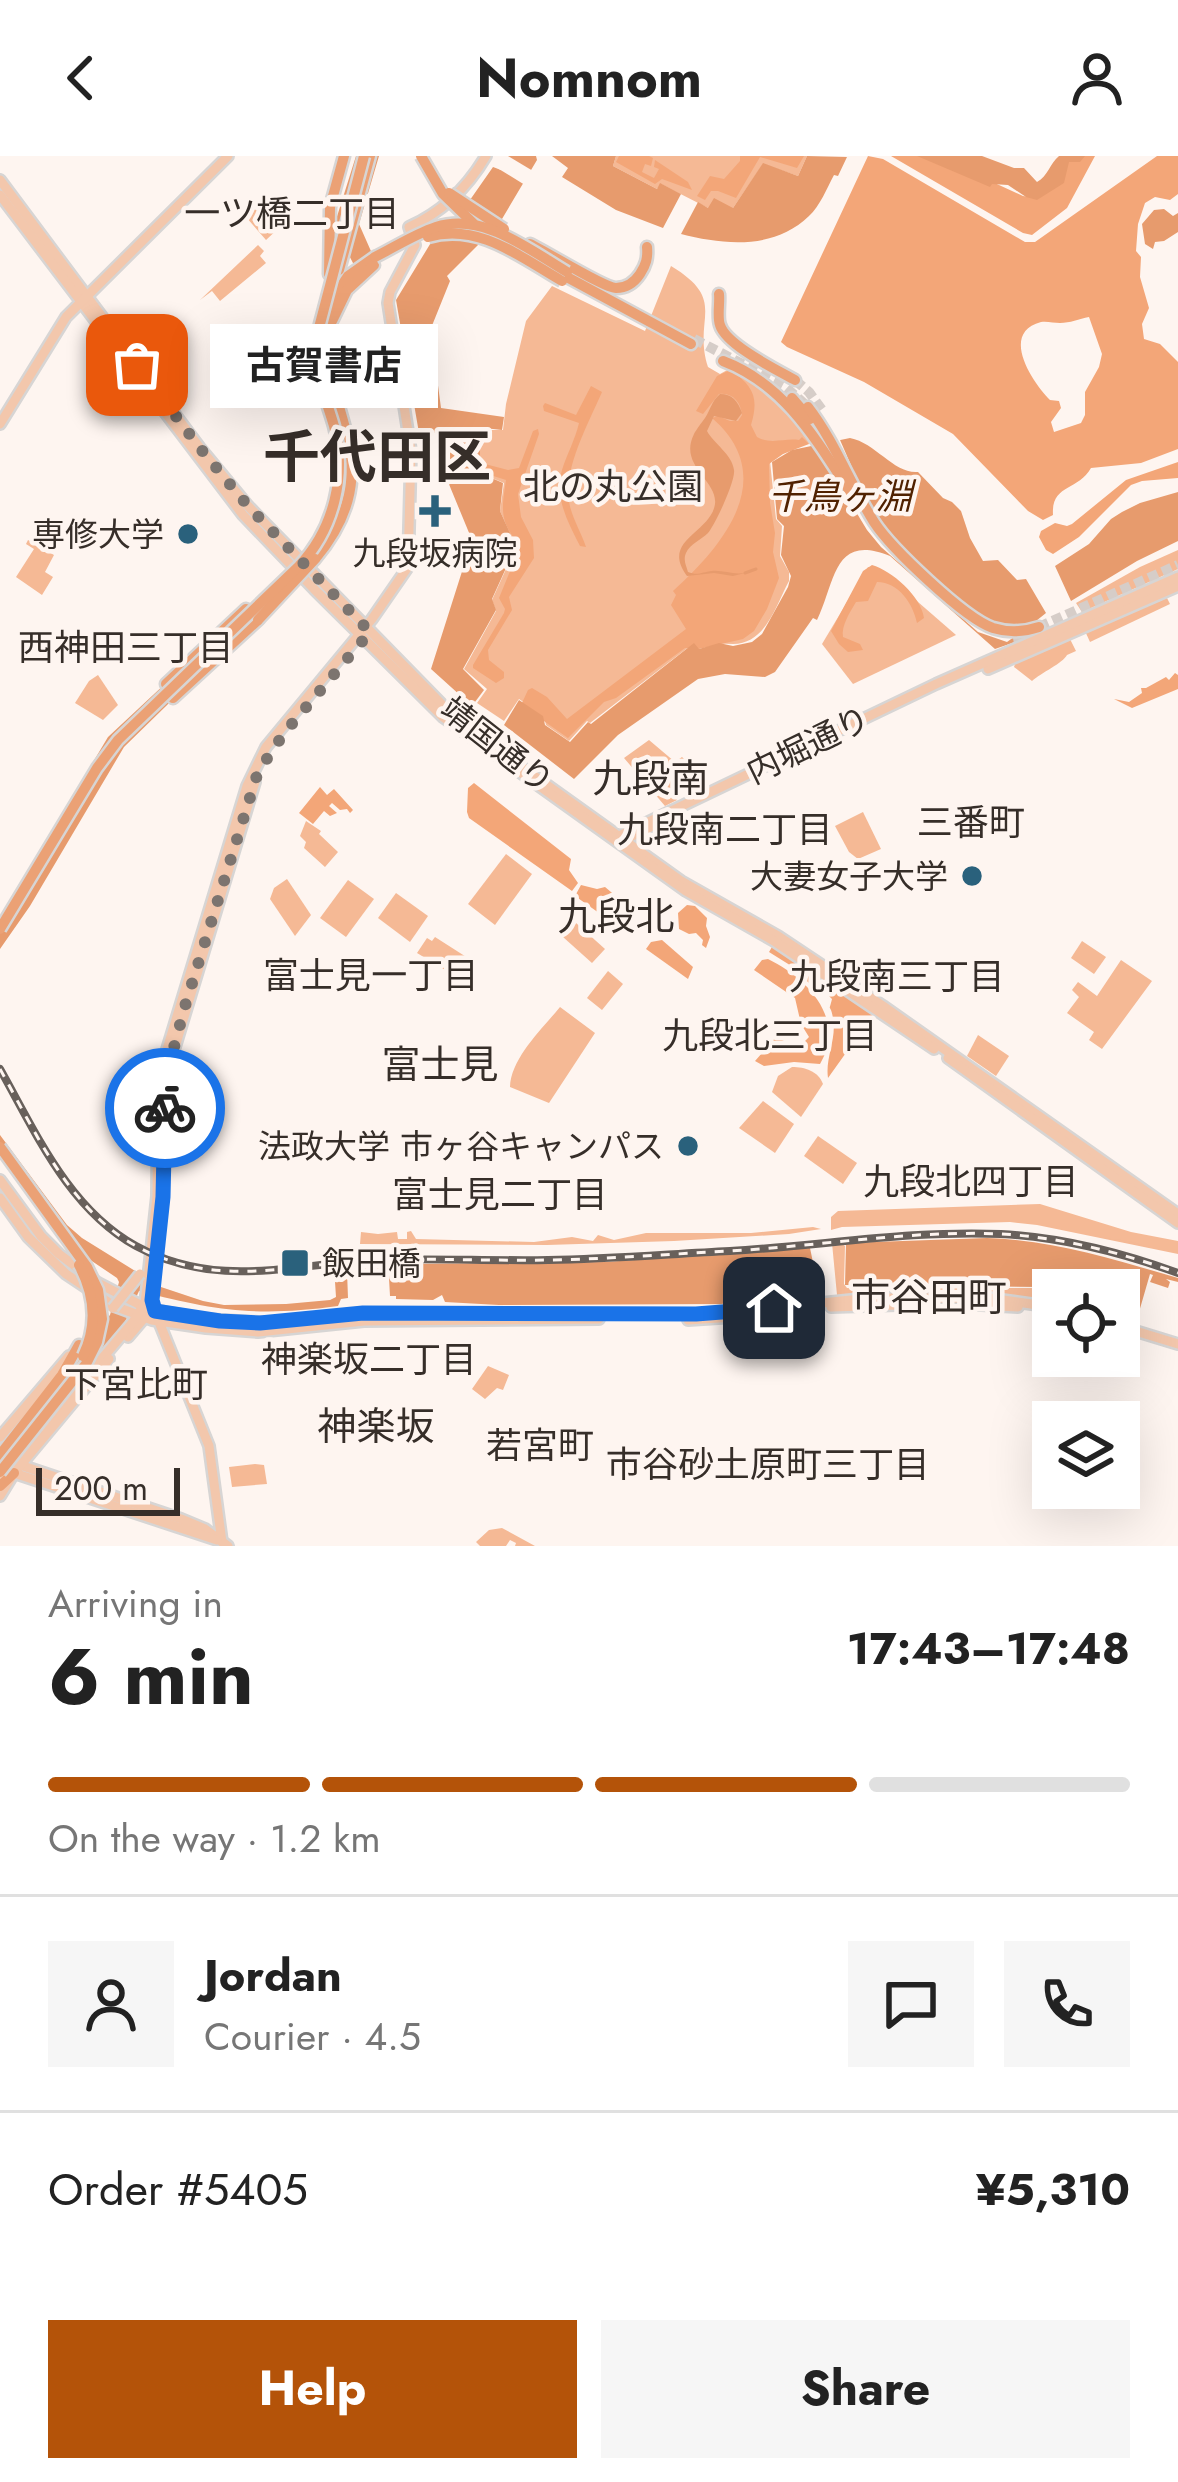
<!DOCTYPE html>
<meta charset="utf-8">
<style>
:root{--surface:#fff;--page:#f6f6f6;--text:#222;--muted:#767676;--line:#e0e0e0;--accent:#b45309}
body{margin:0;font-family:Jost,"Noto Sans JP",sans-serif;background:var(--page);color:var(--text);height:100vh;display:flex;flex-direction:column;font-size:45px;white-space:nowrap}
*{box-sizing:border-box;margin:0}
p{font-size:39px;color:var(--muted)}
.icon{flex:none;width:66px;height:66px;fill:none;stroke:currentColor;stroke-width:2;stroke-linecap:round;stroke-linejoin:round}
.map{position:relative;height:1390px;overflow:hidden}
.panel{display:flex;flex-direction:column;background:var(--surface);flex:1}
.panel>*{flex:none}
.fabs{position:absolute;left:1032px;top:1113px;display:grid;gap:24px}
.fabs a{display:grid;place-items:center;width:108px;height:108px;border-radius:0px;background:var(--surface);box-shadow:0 12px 48px #0002;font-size:60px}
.scale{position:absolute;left:36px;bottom:30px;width:144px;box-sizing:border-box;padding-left:12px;border:6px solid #362e29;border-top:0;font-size:33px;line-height:42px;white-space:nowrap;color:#362e29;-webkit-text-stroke:9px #fef5f0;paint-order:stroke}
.pin{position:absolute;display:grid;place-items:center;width:102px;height:102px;color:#fff;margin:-51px;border-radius:24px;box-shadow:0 6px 18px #0006}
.courier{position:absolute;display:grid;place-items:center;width:120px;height:120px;margin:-60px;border:9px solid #1a73e8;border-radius:50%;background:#fff;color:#222;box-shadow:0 3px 15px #0007}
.bubble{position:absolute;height:84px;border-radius:0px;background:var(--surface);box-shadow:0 12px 48px #0002;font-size:39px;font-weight:700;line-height:84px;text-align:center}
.headline em{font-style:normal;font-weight:700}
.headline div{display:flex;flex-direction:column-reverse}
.headline{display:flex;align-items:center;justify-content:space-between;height:204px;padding:0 48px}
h1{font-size:78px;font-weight:700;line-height:90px}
.bar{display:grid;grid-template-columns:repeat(4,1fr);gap:18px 12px;align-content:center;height:144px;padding:0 48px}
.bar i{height:15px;border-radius:9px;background:var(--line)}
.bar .current{background:var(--accent)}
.bar p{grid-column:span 4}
.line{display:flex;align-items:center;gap:30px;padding:0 48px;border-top:3px solid var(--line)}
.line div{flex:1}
.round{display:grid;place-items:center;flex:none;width:126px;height:126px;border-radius:0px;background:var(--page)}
.action{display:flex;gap:24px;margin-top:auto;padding:24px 48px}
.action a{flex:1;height:138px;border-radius:0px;background:var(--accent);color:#fff;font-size:48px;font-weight:700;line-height:138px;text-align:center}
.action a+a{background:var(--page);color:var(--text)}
header{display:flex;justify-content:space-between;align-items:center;height:156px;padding:0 48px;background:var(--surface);font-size:54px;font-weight:700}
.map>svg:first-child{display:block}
.green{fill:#f5b995}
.forest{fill:#f3a678;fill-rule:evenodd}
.water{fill:#e79b6d}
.pier{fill:#fef5f0}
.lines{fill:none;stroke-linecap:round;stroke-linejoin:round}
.stream{stroke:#e79b6d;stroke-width:3}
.highway-tunnel{stroke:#d6cdc8;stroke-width:10;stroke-dasharray:10 5;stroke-linecap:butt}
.major-casing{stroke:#d7d5d4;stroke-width:14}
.highway-casing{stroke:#d7d5d4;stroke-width:15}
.major{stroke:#f3c7ac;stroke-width:9}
.highway{stroke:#eba175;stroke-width:10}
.rail-casing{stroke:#68605b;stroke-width:8}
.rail{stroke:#fef5f0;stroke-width:3;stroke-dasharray:9;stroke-linecap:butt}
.major-bridge-casing{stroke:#d7d5d4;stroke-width:14;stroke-linecap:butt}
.highway-bridge-casing{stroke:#d7d5d4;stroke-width:15;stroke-linecap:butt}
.major-bridge{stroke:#f3c7ac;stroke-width:9}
.highway-bridge{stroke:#eba175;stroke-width:10}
.done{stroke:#7c746f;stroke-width:12;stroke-dasharray:0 21.6}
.route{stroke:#1a73e8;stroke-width:15}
.poi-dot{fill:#2a617c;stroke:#fef5f0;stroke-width:4.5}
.labels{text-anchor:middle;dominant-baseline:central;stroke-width:9;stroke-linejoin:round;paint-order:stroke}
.poi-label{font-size:33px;fill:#362e29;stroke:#fef5f0;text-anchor:end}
.street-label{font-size:33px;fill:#362e29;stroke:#fef5f0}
.neighbourhood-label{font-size:36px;fill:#362e29;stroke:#fef5f0}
.water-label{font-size:36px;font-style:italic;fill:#502100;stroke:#fef5f0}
.quarter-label{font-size:39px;fill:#362e29;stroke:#fef5f0}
.town-label{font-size:57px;font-weight:bold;fill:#362e29;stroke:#fef5f0}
</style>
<header><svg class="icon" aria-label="back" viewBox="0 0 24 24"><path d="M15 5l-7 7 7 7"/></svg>Nomnom<svg class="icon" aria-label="person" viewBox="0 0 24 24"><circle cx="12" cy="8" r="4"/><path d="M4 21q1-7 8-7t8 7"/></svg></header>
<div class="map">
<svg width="1178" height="1390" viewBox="0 0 1178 1390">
<rect width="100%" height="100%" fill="#fef5f0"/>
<g class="green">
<polygon points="616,0 807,0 798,20 763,8 733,52 708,52 661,28 657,33 613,10"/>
<polygon points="269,41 277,48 285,66 283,71 281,70 266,84 246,61"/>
<polygon points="258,89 264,95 260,100 266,107 220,145 212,135 200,144"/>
<path d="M671,110C729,145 692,162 708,211L720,218L729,213C764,230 789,258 813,287L797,290L770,305L776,363L782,370L780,400L789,416V425C776,449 766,488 733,488C720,488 707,486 694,487L590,567L587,565L569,585L546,569L544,560L519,543L504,565L477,547L487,533L464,513L496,455L492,444L516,391L500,355L504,327L480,317L479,278L484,274H503L506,248L526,165L552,130L645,175Z"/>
<polygon points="28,384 54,399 45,416 53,421 42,439 16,421 34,393 26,388"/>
<polygon points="1178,394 1178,413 1082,456 1076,447 1140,411"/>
<polygon points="868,411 880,413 956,479 853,528 822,488"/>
<polygon points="1167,442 1170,448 1090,486 1085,475"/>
<path d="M1069,481L1076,495L1067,499C1063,507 1041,517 1032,525L1014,511L1016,505Z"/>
<polygon points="98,519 118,549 103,564 75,547 89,525"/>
<polygon points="649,584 675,606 682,601 699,617 673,636 677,644 665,650 624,602"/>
<polygon points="863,656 881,693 858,703 849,696 835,670"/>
<polygon points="306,665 321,675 319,678 338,696 325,711 304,692 306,686 300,680"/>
<polygon points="506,698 532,718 495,769 468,748"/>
<polygon points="287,723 311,759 295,780 270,743 274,732"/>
<polygon points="348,724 374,743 346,781 320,762"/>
<polygon points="396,737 428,760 410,786 378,762"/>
<polygon points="576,767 605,793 592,807 563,781"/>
<polygon points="435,781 471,804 451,834 445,833 452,818 417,797 427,782 432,785"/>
<polygon points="1082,785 1106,801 1094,818 1071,802"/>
<polygon points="1121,804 1152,825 1102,893 1089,884 1094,876 1067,857 1079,841 1072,834 1078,826 1097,840"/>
<polygon points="608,815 623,828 602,854 587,842"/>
<path d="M560,851L595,877L549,947L510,931C511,902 542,873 560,851Z"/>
<polygon points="978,879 1009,900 996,920 967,900"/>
<path d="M792,911C805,911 818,915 823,928L801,961L772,936L778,920Z"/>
<polygon points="763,945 794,968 775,997 739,972"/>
<polygon points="818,980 857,1007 843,1028 804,1000"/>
<polygon points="1040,1048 1131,1076 1178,1085 1178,1098 1037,1069 1010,1066 842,1071 831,1074 831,1061 838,1055"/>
<polygon points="813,1071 821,1073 789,1078 674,1085 547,1089 360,1088 361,1076 378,1078 397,1076 398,1083 407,1083 407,1076 411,1075 416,1083 534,1086 572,1081 593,1085 598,1079 614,1084 646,1077 751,1077"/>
<path d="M839,1086L845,1090L844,1128L847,1132H1038L1053,1136V1146C982,1133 910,1137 837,1139L832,1087Z"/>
<polygon points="488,1210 509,1219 503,1234 497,1232 485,1243 472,1233"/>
<polygon points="255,1308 264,1309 267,1328 232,1331 229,1311"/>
<polygon points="502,1372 535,1390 515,1390 516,1387 510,1384 506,1390 480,1390 476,1386 489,1374"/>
</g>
<g class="forest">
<polygon points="619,0 649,0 653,2 651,10 645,8 642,16 654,22 659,13 654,11 655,4 688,26 692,34 662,23 655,28 616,6"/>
<polygon points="740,0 804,0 797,12 760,1 736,42 718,35 711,35 705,44 697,40 710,20 724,23 740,5"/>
<path d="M868,0L883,3L1025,86H1035L1157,0H1178V38L1170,44L1155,41L1145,47L1138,68L1136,95L1141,101L1140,121L1149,152L1142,168L1144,183L1160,188L1178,206V293L1141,307L1091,312C1078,335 1051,328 1053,359L1043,364L1028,355L953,278L864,226L787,191L781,186ZM1089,161L1102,198L1099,211L1085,236V259L1081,267L1054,276L1051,266L1061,252L1059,245L1050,244C1033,227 999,177 1041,166C1047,165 1054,167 1060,167C1070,167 1079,163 1089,161Z"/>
<polygon points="891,0 936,0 1023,40 1036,42 1071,0 1095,0 1067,52 1032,79 1023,77"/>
<path d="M730,214C754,230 759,242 751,269L757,281C771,289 784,282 799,284L802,281L809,288L783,298L769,308L770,347L775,377L773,396L779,422L767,453L754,475L743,483L699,493L685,492L616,542L604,546L568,582L521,549L528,534L532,532L547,541L567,563L686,473L671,449L676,439L673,435C724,389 780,321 712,262L718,260L730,265H738L742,259C741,246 732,236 719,238L703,258L696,255L717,220Z"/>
<path d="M591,230L602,236C589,266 563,313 569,346C572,362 581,376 586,391L580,390C568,366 554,342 562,314C567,298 575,284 579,267L544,255L543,250L545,247L576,259Z"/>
<path d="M538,273L539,278L518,338L521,361L533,384L534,402L509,441L512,454L488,494L489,504L504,516V522L496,527L473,512V509L504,457L505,453L499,442L520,391C500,364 501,357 506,324L484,317L485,308L508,314L519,312L533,275Z"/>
<polygon points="1178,306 1178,322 1142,325 1131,329 1079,381 1053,398 1046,394 1039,381 1041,375 1055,367 1067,370 1072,368 1126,324"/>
<path d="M872,409C892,415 921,440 924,462L917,467C913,448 899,426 877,426L868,445L856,446C850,456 841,470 843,481L860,488L863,494L848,496L839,488L831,475L863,415Z"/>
<polygon points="1175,517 1178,519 1178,533 1132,552 1114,543 1129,546 1142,537 1141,532 1146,532 1166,521 1169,524"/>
<polygon points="474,627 571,703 569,714 578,727 572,735 469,662 467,656 468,632"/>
<polygon points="320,631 327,639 334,633 353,654 350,657 347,653 340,654 332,647 329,650 337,657 330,660 324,655 313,668 299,657"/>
<polygon points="581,729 597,733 605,731 629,751 616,769 575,740"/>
<polygon points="687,749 695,750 707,762 706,770 710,781 706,792 702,789 703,784 696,777 689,778 679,773 678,757"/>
<polygon points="662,784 693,811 688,823 646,793 651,786"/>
<path d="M772,791L873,859L828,922C825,902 837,883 833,862C830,845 828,859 832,843L823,834L813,831L793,811L769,796Z"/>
<path d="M768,803C807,822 847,863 820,908L794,906L764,910L755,905L776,881L798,892L809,881L801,868L795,842L754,814L762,804Z"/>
</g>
<g class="water">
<path d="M356,0H379L359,68L378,111L352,136L331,168V199L348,267L353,320L322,398L124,591L30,750L0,793V762L108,581L302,400C357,329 332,270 309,193C309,159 335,135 354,109L334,70Z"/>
<polygon points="508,0 536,0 537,4 499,68 447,120 450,125 427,182 432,184 441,252 504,261 502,274 484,272 478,280 473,277 419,277 396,144 435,80 442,84 493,11 501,14"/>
<polygon points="552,0 616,0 613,10 657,33 660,27 681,38 663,72 616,54 562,21 568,12"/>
<path d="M807,0L847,1L838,20L834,19C827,32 820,50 809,60C774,94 724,89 681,78L698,46L708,52L714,42L733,52L763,7L798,20Z"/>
<path d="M917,0H982L1014,12H1024L1037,26C1048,20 1050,7 1059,0H1085L1080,6H1069L1064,27L1037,44L1026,41L1008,29L992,28L990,31Z"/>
<polygon points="1164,53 1173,60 1178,57 1178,76 1164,85 1155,86 1153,93 1145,88 1142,68 1154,54"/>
<path d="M720,238C732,238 738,245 742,257L736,265L714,260L707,275C714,288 732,298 734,314C736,324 715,369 708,377C701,384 690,388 686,397C683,404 686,409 688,416C698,420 702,416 712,415C723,414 733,419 745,417L733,420L714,417L687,420C660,384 711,377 715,348C718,324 678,310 694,278C696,274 702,266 705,262C711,253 711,246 720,238Z"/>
<path d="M850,282C876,287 894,318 918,316L943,342L952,346L961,355L970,382L983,405L998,404L1017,424L1026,423L1046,457L1031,469L1013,472L1015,486L995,493L890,400C833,377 836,425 817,464L813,462L775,516L765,521L725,518L698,523L618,579L574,623L504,569L519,544L543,560L545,569L570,586L588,566L591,568L694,487L699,493L719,487L733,490L752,486L762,478L788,431L791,420L781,399L784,370L777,363L772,306L792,294Z"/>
<polygon points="475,284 480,286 480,317 503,327 500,355 516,390 492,443 496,454 463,513 484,534 472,550 431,513 472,384 446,321 440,286 474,286"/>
<polygon points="1178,336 1178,385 1137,405 1071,445 1055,410 1089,388 1111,363 1122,356 1140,347"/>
<path d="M0,979L67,1069L82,1082L161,1131L203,1145L224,1149L286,1148L330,1144L336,1141L334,1110L373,1107L376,1111L398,1108L605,1106L810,1092L819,1135L721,1148L499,1149L445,1146L442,1139L433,1144L396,1143V1140H390L389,1122H377L369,1113L347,1115L348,1142L341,1143L338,1150C258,1161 216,1155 139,1135L125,1166L0,1319V1289L110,1159L119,1126L117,1122L74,1093L56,1078L0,1000Z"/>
<path d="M987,1082C1053,1084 1116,1104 1178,1122V1126L1166,1123L1170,1126L1168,1132L1150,1126L1153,1119L1150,1118L1139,1156L1119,1151V1134L1053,1135L1039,1131L845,1129L846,1087Z"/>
</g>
<g class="pier">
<polygon points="502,0 508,0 533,15 525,29 494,10"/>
<polygon points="837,277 870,353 888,380 967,454 999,471 1029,470 1007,486 978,476 881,391 867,374 812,283"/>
</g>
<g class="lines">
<polyline class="stream" points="745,417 756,413"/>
<g class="highway-tunnel">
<polyline points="694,183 783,229 808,251"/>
<polyline points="795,224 809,236 822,254"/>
<polyline points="1039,471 1178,409"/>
<polyline points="1013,482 1044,477"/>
</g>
<g class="major-casing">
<g id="major">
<polyline points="0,24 200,292 248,350 459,566 681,725 778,780 883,850 1178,1058"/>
<polyline points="0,39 243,359 314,433 443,561 686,735 774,785 934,893"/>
<polyline points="0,268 66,161 228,0"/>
<polyline points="988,513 1178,430"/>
<polyline points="617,681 936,528 1178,421"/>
<polyline points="624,684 663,665"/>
<polyline points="948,902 1178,1067"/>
<polyline points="0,1024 41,1080 59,1098 98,1127 148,1153 203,1163 276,1167 363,1157 712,1158 871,1142 988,1142 1053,1151"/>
<polyline points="0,1042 28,1081 66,1118 114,1150 152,1164 206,1172 258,1176 364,1165 599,1163"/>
<polyline points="159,1076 163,1041 165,924 255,626"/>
<polyline points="963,1148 1018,1151"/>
<polyline points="831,1151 898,1149"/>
<polyline points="157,1161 209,1290 222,1386"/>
<polyline points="688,1164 779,1158"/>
<polyline points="1119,1170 1178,1188"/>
<polyline points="128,1181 151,1154 154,1122"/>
<polyline points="0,1281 69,1200"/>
<polyline points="17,1308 181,1363 205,1373 228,1390"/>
<polyline points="11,1316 217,1384"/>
<path d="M0,1323L133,1166L145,1147L148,1123L157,1040L158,923L247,630L266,591L372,463L408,411L411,295L388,147L390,136L415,89L409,71C443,56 467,32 486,0"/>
<polyline points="0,1340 14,1317 109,1203"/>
</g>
</g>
<g class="highway-casing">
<g id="highway">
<path d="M530,88C547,96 604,132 616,132C626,132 634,127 640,118C646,109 648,102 647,91"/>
<polyline points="339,114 370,0"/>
<polyline points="329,118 330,51 344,0"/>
<polyline points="565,120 691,188"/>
<path d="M719,138C720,147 717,161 720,169C726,189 777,214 795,224"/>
<polyline points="329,149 348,120 375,101"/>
<polyline points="332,165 347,134 374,109"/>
<path d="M723,205C786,229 817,285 852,339"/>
<polyline points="792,242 810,263"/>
<path d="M808,251C835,286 850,328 874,366C891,392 964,462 993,472C1009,477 1024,476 1039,471"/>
<path d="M315,403C400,302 307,246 330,150"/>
<polyline points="166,528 246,453"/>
<polyline points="173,542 258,464"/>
<polyline points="0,1299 62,1219 79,1189"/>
<polyline points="0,1330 14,1317"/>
</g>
</g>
<use href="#major" class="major"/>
<use href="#highway" class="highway"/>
<g class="rail-casing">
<path id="rail" d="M0,913C36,977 69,1053 136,1090C217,1134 291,1108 376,1104C433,1102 491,1105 548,1104C609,1103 669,1098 730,1095C820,1090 910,1074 1001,1078C1060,1081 1123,1097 1178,1117"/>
</g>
<use href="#rail" class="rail"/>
<g class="major-bridge-casing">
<polyline id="major-bridge" points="113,1152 140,1118"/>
</g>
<g class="highway-bridge-casing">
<g id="highway-bridge">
<polyline points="421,0 443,38 473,67"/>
<polyline points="449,37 504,73"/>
<path d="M428,81C478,66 520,101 562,125"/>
<path d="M375,101C395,91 415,78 436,71C483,56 528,93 567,116"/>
<polyline points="258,464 315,403"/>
<path d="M0,773L97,612L118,584L299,410C334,373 347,319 334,270C326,242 314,217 315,187L364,0"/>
<polyline points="0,991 87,1111 98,1134 102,1163 97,1186 86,1208 0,1316"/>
<path d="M79,1109C95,1139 98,1169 83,1200"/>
</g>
</g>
<use href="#major-bridge" class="major-bridge"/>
<use href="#highway-bridge" class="highway-bridge"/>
</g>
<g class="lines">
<polyline class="done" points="137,209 200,292 248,350 370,476 285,576 258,616 185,850 165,925 165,952"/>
<polyline class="route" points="165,952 163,1041 152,1144 155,1155 220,1165 260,1167 363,1157 696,1158 774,1152"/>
</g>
<g class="poi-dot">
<path d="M429 337h12v12h12v12h-12v12h-12v-12h-12v-12h12z"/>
<circle cx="188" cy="378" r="12"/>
<circle cx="972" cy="720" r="12"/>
<circle cx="688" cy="990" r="12"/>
<rect x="280" y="1092" width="30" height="30" rx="6"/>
</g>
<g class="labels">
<g class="poi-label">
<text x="164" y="378">専修大学</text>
<text x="435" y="397" text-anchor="middle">九段坂病院</text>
<text x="948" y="720">大妻女子大学</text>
<text x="664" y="990">法政大学 市ヶ谷キャンパス</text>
<text x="322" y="1107" text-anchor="start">飯田橋</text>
</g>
<g class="street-label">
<text transform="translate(497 589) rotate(38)">靖国通り</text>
<text transform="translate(808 589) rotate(-26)">内堀通り</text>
</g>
<g class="neighbourhood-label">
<text x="292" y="57">一ツ橋二丁目</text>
<text x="613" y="330">北の丸公園</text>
<text x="126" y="491">西神田三丁目</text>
<text x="971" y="666">三番町</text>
<text x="725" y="673">九段南二丁目</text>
<text x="371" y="819">富士見一丁目</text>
<text x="897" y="820">九段南三丁目</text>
<text x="770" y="879">九段北三丁目</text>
<text x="971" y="1025">九段北四丁目</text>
<text x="500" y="1038">富士見二丁目</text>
<text x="369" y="1203">神楽坂二丁目</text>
<text x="136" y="1228">下宮比町</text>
<text x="540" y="1289">若宮町</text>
<text x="768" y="1308">市谷砂土原町三丁目</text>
</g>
<g class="water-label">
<text x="840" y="340">千鳥ヶ淵</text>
</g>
<g class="quarter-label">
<text x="651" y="622">九段南</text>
<text x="616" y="760">九段北</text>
<text x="440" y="908">富士見</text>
<text x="929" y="1141">市谷田町</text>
<text x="376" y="1270">神楽坂</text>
</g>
<g class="town-label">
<text x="377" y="301">千代田区</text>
</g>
</g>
</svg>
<div class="fabs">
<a><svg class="icon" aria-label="locate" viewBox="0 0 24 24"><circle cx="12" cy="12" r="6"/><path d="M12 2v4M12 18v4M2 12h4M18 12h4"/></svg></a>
<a><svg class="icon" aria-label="layers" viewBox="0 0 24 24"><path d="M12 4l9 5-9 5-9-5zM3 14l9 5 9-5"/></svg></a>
</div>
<div class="scale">200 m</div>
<div class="pin" style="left:137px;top:209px;background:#ea580c"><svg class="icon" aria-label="bag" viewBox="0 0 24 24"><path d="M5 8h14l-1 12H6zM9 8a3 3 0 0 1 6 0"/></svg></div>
<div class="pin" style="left:774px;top:1152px;background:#1f2937"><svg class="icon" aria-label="home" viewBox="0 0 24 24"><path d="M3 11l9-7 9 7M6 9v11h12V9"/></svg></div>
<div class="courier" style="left:165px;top:952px"><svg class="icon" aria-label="bike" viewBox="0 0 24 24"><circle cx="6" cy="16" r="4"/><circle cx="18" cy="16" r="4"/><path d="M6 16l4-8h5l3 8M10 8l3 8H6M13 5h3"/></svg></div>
<div class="bubble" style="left:210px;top:168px;width:228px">古賀書店</div>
</div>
<section class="panel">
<div class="headline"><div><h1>6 min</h1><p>Arriving in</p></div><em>17:43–17:48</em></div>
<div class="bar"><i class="current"></i><i class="current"></i><i class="current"></i><i></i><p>On the way · 1.2 km</p></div>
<div class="line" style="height:216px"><a class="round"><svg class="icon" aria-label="person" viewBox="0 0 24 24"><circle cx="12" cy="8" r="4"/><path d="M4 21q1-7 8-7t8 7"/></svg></a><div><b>Jordan</b><p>Courier · 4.5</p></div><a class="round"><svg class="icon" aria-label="chat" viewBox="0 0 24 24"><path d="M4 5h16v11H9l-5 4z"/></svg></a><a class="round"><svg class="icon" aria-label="phone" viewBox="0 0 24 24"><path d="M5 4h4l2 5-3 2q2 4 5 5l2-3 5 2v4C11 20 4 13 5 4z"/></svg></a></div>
<div class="line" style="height:156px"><div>Order #5405</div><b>¥5,310</b></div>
<div class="action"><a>Help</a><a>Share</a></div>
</section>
